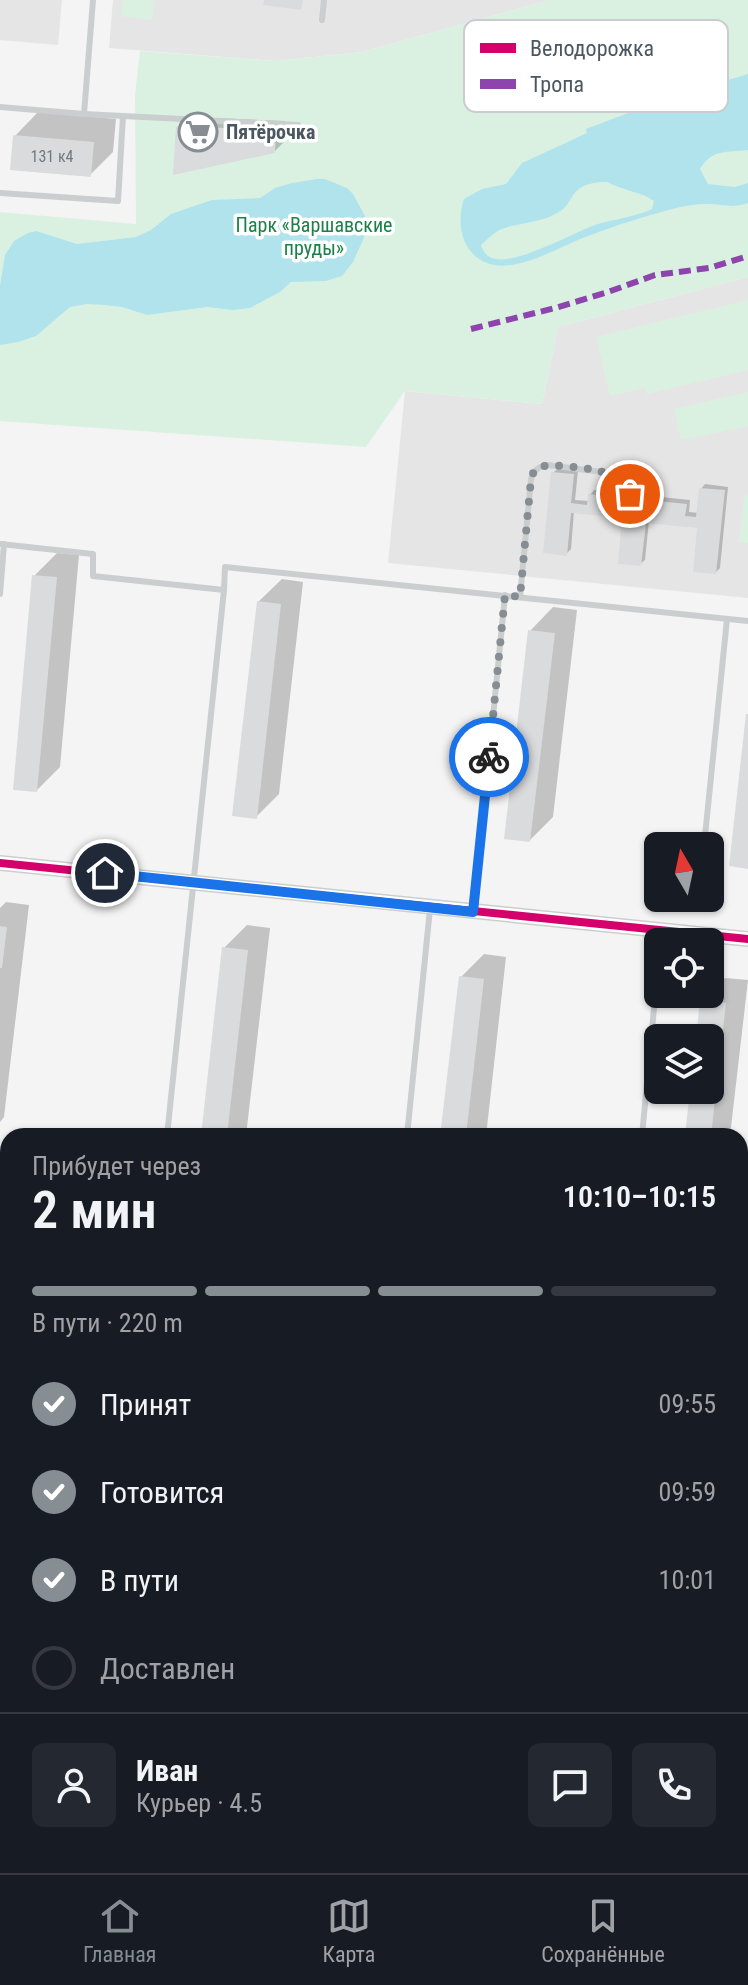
<!DOCTYPE html>
<html lang="ru">
<meta charset="utf-8">
<style>
:root{--surface:#171b24;--page:#242831;--text:#f1f3f6;--muted:#9ea1a6;--line:#363941;--accent:#868e94}
body{margin:0;font-family:"Roboto Condensed",sans-serif;background:var(--page);color:var(--text);height:100vh;display:flex;flex-direction:column;font-size:30px;white-space:nowrap}
*{box-sizing:border-box;margin:0}
p{font-size:26px;color:var(--muted)}
.icon{flex:none;width:44px;height:44px;fill:none;stroke:currentColor;stroke-width:2;stroke-linecap:round;stroke-linejoin:round}
.map{position:relative;flex:1;overflow:hidden}
.drawer{position:absolute;left:0px;top:1128px;width:748px;height:746px;display:flex;flex-direction:column;background:var(--surface);border-radius:24px 24px 0 0;box-shadow:0 2px 6px #0004}
.drawer>*{flex:none}
.needle{width:52px;rotate:351deg}
.controls{position:absolute;left:644px;top:832px;display:grid;gap:16px}
.controls a{display:grid;place-items:center;width:80px;height:80px;border-radius:12px;background:var(--surface);box-shadow:0 2px 6px #0004;font-size:40px}
.pin{position:absolute;display:grid;place-items:center;width:68px;height:68px;color:#fff;margin:-34px;border:4px solid #fff;border-radius:50%;box-shadow:0 2px 8px #0007}
.courier{position:absolute;display:grid;place-items:center;width:80px;height:80px;margin:-40px;border:6px solid #1a73e8;border-radius:50%;background:#fff;color:#222;box-shadow:0 2px 10px #0007}
.headline em{font-style:normal;font-weight:600}
.headline div{display:flex;flex-direction:column-reverse}
.headline{display:flex;align-items:center;justify-content:space-between;height:136px;padding:0 32px}
h1{font-size:52px;font-weight:600;line-height:60px}
.bar{display:grid;grid-template-columns:repeat(4,1fr);gap:12px 8px;align-content:center;height:96px;padding:0 32px}
.bar i{height:10px;border-radius:6px;background:var(--line)}
.bar .on{background:var(--accent)}
.bar p{grid-column:span 4}
.line{display:flex;align-items:center;gap:20px;padding:0 32px;border-top:2px solid var(--line)}
.line div{flex:1}
.round{display:grid;place-items:center;flex:none;width:84px;height:84px;border-radius:12px;background:var(--page)}
ol{padding:0 32px;list-style:none}
li{display:flex;align-items:center;gap:24px;height:88px}
li p{margin-inline-start:auto}
li .icon{padding:8px;border-radius:50%;background:var(--accent);color:#fff;stroke-width:4}
li:last-child{color:var(--muted)}
li i{width:44px;height:44px;border:4px solid var(--line);border-radius:50%}
.tabs{display:flex;justify-content:space-around;align-items:center;height:112px;border-top:2px solid var(--line);background:var(--surface);font-size:22px;color:var(--muted)}
.tabs a{display:grid;justify-items:center;gap:4px}
.tabs .on{color:var(--accent)}
.map>svg:first-child{display:block}
.education{fill:#e6e5e6}
.green{fill:#daf1e2}
.water{fill:#b1e3ed;fill-rule:evenodd}
.shadow{fill:#0003}
.building{fill:#dadbdc}
.lines{fill:none;stroke-linecap:round;stroke-linejoin:round}
.service{stroke:#cbcecf;stroke-width:6}
.tertiary{stroke:#cbcecf;stroke-width:16}
.quiet{stroke:#8e44ad;stroke-width:6;stroke-dasharray:12 6;stroke-linecap:butt}
.cycleway-casing{stroke:#fff;stroke-width:13}
.cycleway{stroke:#d6006c;stroke-width:8}
.done{stroke:#868e94;stroke-width:8;stroke-dasharray:0 14.4}
.route{stroke:#1a73e8;stroke-width:10}
.labels{text-anchor:middle;dominant-baseline:central;stroke-width:7;stroke-linejoin:round;paint-order:stroke}
.number-label{font-size:16px;fill:#707a80}
.poi-label{font-size:20px;font-weight:bold;fill:#4b5760;stroke:#fff;text-anchor:start}
.park-label{font-size:20px;fill:#1c8149;stroke:#fff}
.key{fill:#fff;stroke:#c9cdcf;stroke-width:2}
.key-label{font-size:22px;fill:#4b5760}
</style>
<div class="map">
<svg width="748" height="1873" viewBox="0 0 748 1873">
<rect width="100%" height="100%" fill="#f4f4f4"/>
<g class="education">
<polygon points="0,0 62,0 58,45 0,40"/>
<polygon points="113,0 550,0 362,52 275,61 109,48"/>
<polygon points="748,277 748,598 388,563 405,391 542,404 558,327"/>
<polygon points="6,1170 8,1170 8,1386 0,1378 0,1234"/>
<polygon points="740,1247 748,1248 748,1419 740,1418"/>
<polygon points="0,1605 8,1606 8,1814 0,1813"/>
<polygon points="543,1866 647,1866 646,1873 606,1873"/>
</g>
<g class="green">
<polygon points="123,0 155,0 152,20 121,16"/>
<polygon points="550,0 748,0 748,277 558,327 542,404 405,391 366,447 0,421 0,212 136,224 135,95 140,51 275,61 362,52"/>
<polygon points="748,300 748,370 647,394 645,388 610,396 596,337"/>
<polygon points="748,392 748,426 681,440 674,409"/>
<polygon points="744,495 748,496 748,543 739,542"/>
</g>
<g class="water">
<path d="M748,74V150C726,153 713,148 700,169L708,184L735,187L748,183V203C731,209 723,204 706,204C696,204 685,206 676,208C649,215 614,226 588,236C554,248 494,290 467,246C459,232 459,214 464,199L482,189L506,184L522,163L587,133L586,129L665,99ZM607,182C621,190 642,192 654,201L652,209C638,216 615,219 598,224C575,231 515,267 492,258C486,256 483,251 481,245C488,239 494,232 502,229C521,222 544,223 562,210C567,206 570,200 573,195C581,184 594,182 607,182Z"/>
<polygon points="317,179 325,179 347,188 353,194 365,216 367,231 353,262 342,276 326,281 291,282 280,292 250,308 233,310 207,307 147,315 122,307 105,305 87,304 70,307 36,336 18,342 0,345 0,286 5,255 14,241 28,233 36,231 77,244 136,237 151,230 171,214 212,200 260,198 275,188 292,183"/>
</g>
<g class="shadow">
<polygon points="38,112 116,119 113,152 90,175 15,136"/>
<polygon points="188,117 285,121 284,142 274,152 178,127"/>
<polygon points="558,468 578,470 575,500 589,501 590,495 594,490 690,500 689,512 699,513 701,489 705,484 728,487 720,568 716,572 699,526 649,521 645,560 640,564 625,516 574,511 571,549 566,554 553,473"/>
<polygon points="57,553 79,555 60,767 37,790 34,576"/>
<polygon points="282,579 303,582 279,794 256,817 258,602"/>
<polygon points="553,607 577,610 553,817 530,840 530,631"/>
<polygon points="6,902 29,905 4,1117 0,1122 0,908"/>
<polygon points="247,925 270,928 246,1136 203,1136 224,948"/>
<polygon points="484,954 506,957 486,1136 442,1136 461,977"/>
<polygon points="725,978 748,980 730,1136 687,1136 692,1090 710,1090 710,1038 698,1038 702,1001"/>
<polygon points="740,1270 748,1271 748,1313 740,1352"/>
<polygon points="0,1488 8,1489 8,1537 0,1536"/>
<polygon points="305,1866 337,1866 336,1873 298,1873"/>
</g>
<g class="building">
<polygon points="264,0 303,0 301,10 263,5"/>
<polygon points="176,126 276,130 275,153 173,175"/>
<polygon points="13,135 94,142 91,177 10,170"/>
<polygon points="551,472 574,474 571,503 587,505 588,494 687,504 685,516 696,517 699,488 725,490 716,574 693,572 697,528 646,523 641,566 618,564 622,518 571,513 567,556 543,553"/>
<polygon points="32,575 57,577 37,792 13,790"/>
<polygon points="257,601 281,604 257,819 232,816"/>
<polygon points="528,630 555,633 530,842 504,839"/>
<polygon points="746,714 748,714 748,869 729,866"/>
<polygon points="0,926 7,927 2,968 0,968"/>
<polygon points="222,947 248,950 227,1136 201,1136"/>
<polygon points="459,976 484,979 466,1136 440,1136"/>
<polygon points="700,1000 726,1003 711,1136 685,1136 690,1090 710,1090 710,1038 696,1038"/>
<polygon points="740,1274 748,1275 744,1305 748,1305 748,1315 744,1314 742,1328 740,1328"/>
<polygon points="0,1508 8,1509 8,1539 0,1538"/>
<polygon points="748,1573 748,1608 740,1614 740,1579"/>
<polygon points="5,1695 8,1695 8,1738 0,1737 0,1708 4,1708"/>
<polygon points="701,1866 729,1866 728,1873 701,1872"/>
</g>
<g class="lines">
<g class="service">
<polyline points="322,20 324,0"/>
<polyline points="0,107 84,114 93,0"/>
<polyline points="84,114 298,125"/>
<polyline points="0,193 118,201 123,116"/>
<polyline points="0,544 93,554 93,576 224,590 225,567 748,621"/>
<polyline points="0,594 4,544"/>
<path d="M520,597L531,479C534,470 538,467 547,465L602,472C613,478 617,490 630,494"/>
<polyline points="704,846 727,619"/>
<polyline points="474,910 505,595"/>
<polyline points="167,1136 224,590"/>
<polyline points="407,1136 430,909"/>
<polyline points="642,1136 658,966"/>
<polyline points="740,1270 748,1271"/>
<polyline points="740,1367 748,1368"/>
<polyline points="0,1487 8,1488"/>
<polyline points="740,1523 748,1518"/>
<polyline points="0,1684 8,1685"/>
<polyline points="740,1812 748,1739"/>
<polyline points="0,1826 8,1827"/>
<polyline points="374,1866 441,1873"/>
<polyline points="253,1873 253,1866"/>
<polyline points="733,1873 734,1866"/>
</g>
<polyline class="tertiary" points="0,863 748,939"/>
<polyline class="quiet" points="471,329 555,308 608,292 655,275 709,268 748,256"/>
<g class="cycleway-casing">
<polyline id="cycleway" points="0,863 748,939"/>
</g>
<use href="#cycleway" class="cycleway"/>
</g>
<g class="lines">
<path class="done" d="M489,757L505,595L520,597L531,479C533,474 533,471 538,468C549,462 585,469 598,470C612,475 616,489 630,494"/>
<polyline class="route" points="105,873 473,912 489,757"/>
</g>
<defs>
<g id="supermarket-ring" transform="scale(2)"><circle r="9.5" fill="#fff" stroke="#868e94" stroke-width="1.5"/><path d="M-6-5.5h2.5l.6 2H6L4.5 2H-2.5L-4.4-4H-6ZM-1.5 3.2a1.3 1.3 0 1 0 .1 0ZM3 3.2a1.3 1.3 0 1 0 .1 0Z" fill="#868e94"/></g>
</defs>
<g fill-rule="evenodd">
<use href="#supermarket-ring" x="198" y="132"/>
</g>
<g class="labels">
<g class="number-label">
<text x="52" y="156">131 к4</text>
</g>
<g class="poi-label">
<text x="226" y="132">Пятёрочка</text>
</g>
<g class="park-label">
<text x="314" y="225">Парк «Варшавские<tspan x="314" dy="23">пруды»</tspan></text>
</g>
</g>
<rect x="464" y="20" width="264" height="92" rx="12" class="key"/>
<rect x="480" y="43" width="36" height="10" fill="#d6006c"/>
<rect x="480" y="79" width="36" height="10" fill="#8e44ad"/>
<g class="key-label">
<text x="530" y="56">Велодорожка</text>
<text x="530" y="92">Тропа</text>
</g>
</svg>
<div class="controls">
<a><svg class="needle" viewBox="-14 -14 28 28"><path d="M0-13l5 13h-10z" fill="#e53935"/><path d="M0 13l5-13h-10z" fill="#9ea1a6"/></svg></a>
<a><svg class="icon" aria-label="locate" viewBox="0 0 24 24"><circle cx="12" cy="12" r="6"/><path d="M12 2v4M12 18v4M2 12h4M18 12h4"/></svg></a>
<a><svg class="icon" aria-label="layers" viewBox="0 0 24 24"><path d="M12 4l9 5-9 5-9-5zM3 14l9 5 9-5"/></svg></a>
</div>
<div class="pin" style="left:630px;top:494px;background:#ea580c"><svg class="icon" aria-label="bag" viewBox="0 0 24 24"><path d="M5 8h14l-1 12H6zM9 8a3 3 0 0 1 6 0"/></svg></div>
<div class="pin" style="left:105px;top:873px;background:#1f2937"><svg class="icon" aria-label="home" viewBox="0 0 24 24"><path d="M3 11l9-7 9 7M6 9v11h12V9"/></svg></div>
<div class="courier" style="left:489px;top:757px"><svg class="icon" aria-label="bike" viewBox="0 0 24 24"><circle cx="6" cy="16" r="4"/><circle cx="18" cy="16" r="4"/><path d="M6 16l4-8h5l3 8M10 8l3 8H6M13 5h3"/></svg></div>
<section class="drawer">
<div class="headline"><div><h1>2 мин</h1><p>Прибудет через</p></div><em>10:10–10:15</em></div>
<div class="bar"><i class="on"></i><i class="on"></i><i class="on"></i><i></i><p>В пути · 220 m</p></div>
<ol>
<li><svg class="icon" aria-label="check" viewBox="0 0 24 24"><path d="M5 12l5 5 9-10"/></svg>Принят<p>09:55</p></li>
<li><svg class="icon" aria-label="check" viewBox="0 0 24 24"><path d="M5 12l5 5 9-10"/></svg>Готовится<p>09:59</p></li>
<li><svg class="icon" aria-label="check" viewBox="0 0 24 24"><path d="M5 12l5 5 9-10"/></svg>В пути<p>10:01</p></li>
<li><i></i>Доставлен</li>
</ol>
<div class="line" style="height:144px"><a class="round"><svg class="icon" aria-label="person" viewBox="0 0 24 24"><circle cx="12" cy="8" r="4"/><path d="M4 21q1-7 8-7t8 7"/></svg></a><div><b>Иван</b><p>Курьер · 4.5</p></div><a class="round"><svg class="icon" aria-label="chat" viewBox="0 0 24 24"><path d="M4 5h16v11H9l-5 4z"/></svg></a><a class="round"><svg class="icon" aria-label="phone" viewBox="0 0 24 24"><path d="M5 4h4l2 5-3 2q2 4 5 5l2-3 5 2v4C11 20 4 13 5 4z"/></svg></a></div>
</section>
</div>
<nav class="tabs">
<a class="on"><svg class="icon" aria-label="home" viewBox="0 0 24 24"><path d="M3 11l9-7 9 7M6 9v11h12V9"/></svg>Главная</a>
<a><svg class="icon" aria-label="map" viewBox="0 0 24 24"><path d="M3 6l6-2 6 2 6-2v14l-6 2-6-2-6 2zM9 4v14M15 6v14"/></svg>Карта</a>
<a><svg class="icon" aria-label="saved" viewBox="0 0 24 24"><path d="M7 4h10v16l-5-4-5 4z"/></svg>Сохранённые</a>
</nav>
